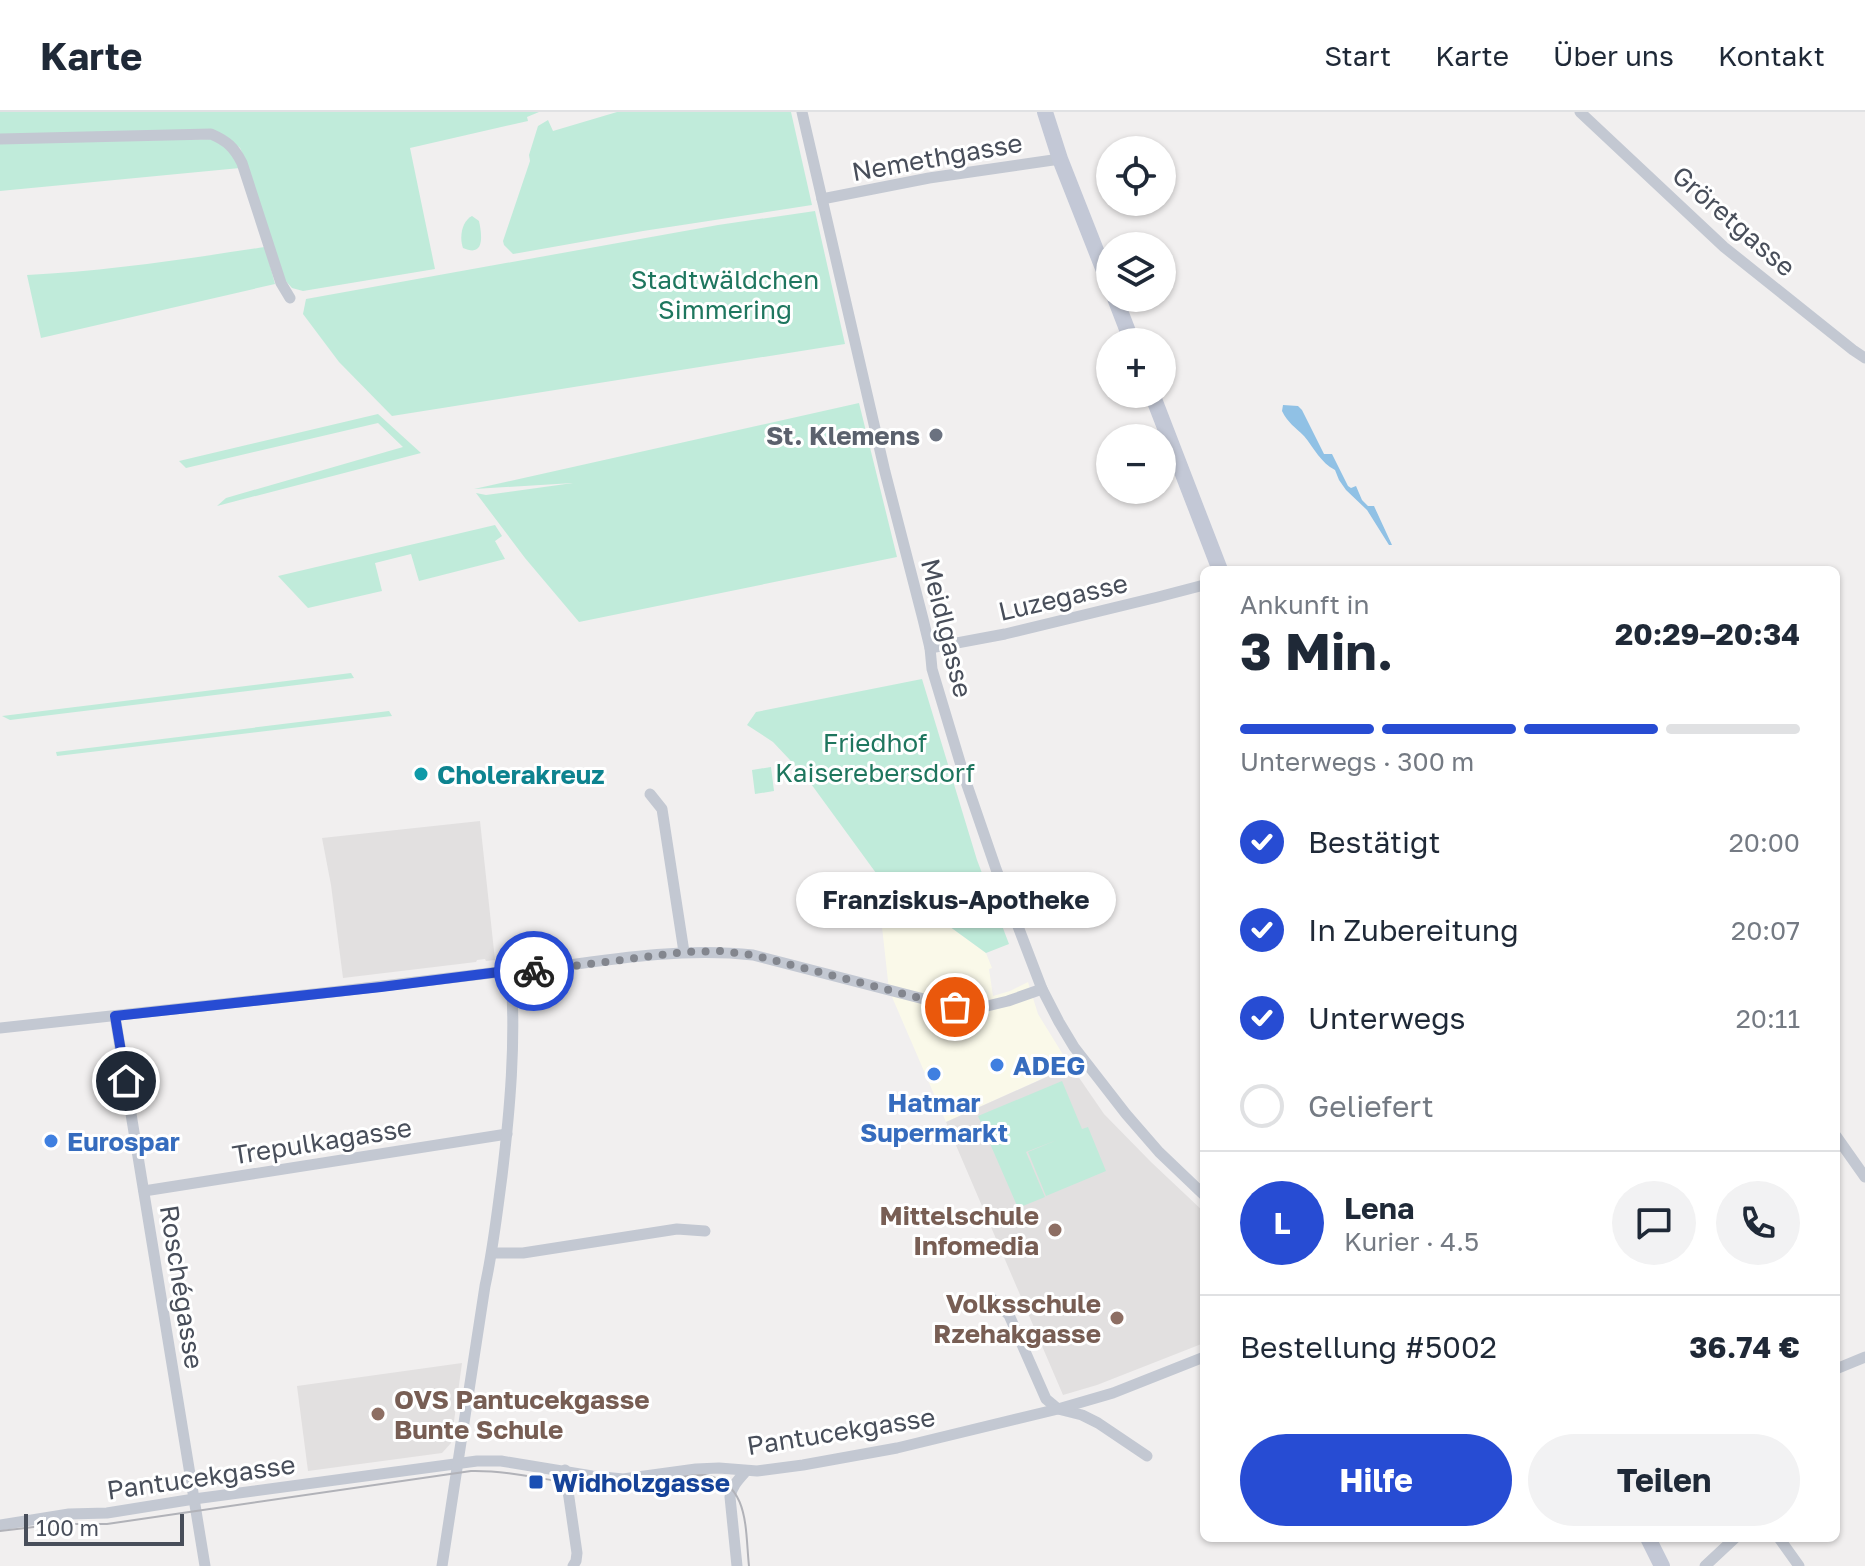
<!DOCTYPE html>
<html lang="de">
<meta charset="utf-8">
<style>
:root{--surface:#fff;--page:#f2f2f3;--text:#1f2937;--muted:#747a83;--line:#e0e1e3;--accent:#274cd3}
body{margin:0;font-family:"Golos Text",sans-serif;background:var(--page);color:var(--text);height:100vh;display:flex;flex-direction:column;font-size:30px;white-space:nowrap}
*{box-sizing:border-box;margin:0}
p{font-size:26px;color:var(--muted)}
.icon{flex:none;width:44px;height:44px;fill:none;stroke:currentColor;stroke-width:2;stroke-linecap:round;stroke-linejoin:round}
.map{position:relative;flex:1;overflow:hidden}
.panel{position:absolute;left:1200px;top:454px;width:640px;height:976px;display:flex;flex-direction:column;background:var(--surface);border-radius:12px;box-shadow:0 2px 6px #0004}
.panel>*{flex:none}
.fabs{position:absolute;left:1096px;top:24px;display:grid;gap:16px}
.fabs a{display:grid;place-items:center;width:80px;height:80px;border-radius:50%;background:var(--surface);box-shadow:0 2px 6px #0004;font-size:40px}
.scale{position:absolute;left:24px;bottom:20px;width:160px;box-sizing:border-box;padding-left:8px;border:4px solid #484e5a;border-top:0;font-size:22px;line-height:28px;white-space:nowrap;color:#484e5a;-webkit-text-stroke:6px #fff;paint-order:stroke}
.pin{position:absolute;display:grid;place-items:center;width:68px;height:68px;color:#fff;margin:-34px;border:4px solid #fff;border-radius:50%;box-shadow:0 2px 8px #0007}
.courier{position:absolute;display:grid;place-items:center;width:80px;height:80px;margin:-40px;border:6px solid #274cd3;border-radius:50%;background:#fff;color:#222;box-shadow:0 2px 10px #0007}
.bubble{position:absolute;height:56px;border-radius:28px;background:var(--surface);box-shadow:0 2px 6px #0004;font-size:26px;font-weight:700;line-height:56px;text-align:center}
.overview em{font-style:normal;font-weight:700}
.overview div{display:flex;flex-direction:column-reverse}
.overview{display:flex;align-items:center;justify-content:space-between;height:136px;padding:0 40px}
h1{font-size:52px;font-weight:700;line-height:60px}
.bar{display:grid;grid-template-columns:repeat(4,1fr);gap:12px 8px;align-content:center;height:96px;padding:0 40px}
.bar i{height:10px;border-radius:6px;background:var(--line)}
.bar .on{background:var(--accent)}
.bar p{grid-column:span 4}
.line{display:flex;align-items:center;gap:20px;padding:0 40px;border-top:2px solid var(--line)}
.line div{flex:1}
.round{display:grid;place-items:center;flex:none;width:84px;height:84px;border-radius:42px;background:var(--page)}
ol{padding:0 40px;list-style:none}
li{display:flex;align-items:center;gap:24px;height:88px}
li p{margin-inline-start:auto}
li .icon{padding:8px;border-radius:50%;background:var(--accent);color:#fff;stroke-width:4}
li:last-child{color:var(--muted)}
li i{width:44px;height:44px;border:4px solid var(--line);border-radius:50%}
.action{display:flex;gap:16px;margin-top:auto;padding:16px 40px}
.action a{flex:1;height:92px;border-radius:48px;background:var(--accent);color:#fff;font-size:32px;font-weight:700;line-height:92px;text-align:center}
.action a+a{background:var(--page);color:var(--text)}
header{display:flex;align-items:center;gap:48px;box-sizing:border-box;height:112px;padding:0 40px;background:var(--surface);border-bottom:2px solid var(--line)}
header strong{font-size:38px}
nav{display:flex;gap:44px;margin-inline-start:auto;font-size:28px}
.map>svg:first-child{display:block}
.commercial{fill:#faf9e9}
.education{fill:#e2e0e0}
.green{fill:#c0ebda}
.water{fill:#90c1e5}
.lines{fill:none;stroke-linecap:round;stroke-linejoin:round}
.street{stroke:#c3c8d2;stroke-width:11}
.secondary{stroke:#c3c8d6;stroke-width:16}
.tram{stroke:#b1b2b8;stroke-width:2}
.done{stroke:#83868e;stroke-width:8;stroke-dasharray:0 14.4}
.route{stroke:#274cd3;stroke-width:10}
.worship-dot{fill:#6b7280;stroke:#fff;stroke-width:3}
.culture-dot{fill:#0f9aa8;stroke:#fff;stroke-width:3}
.shop-dot{fill:#3f7fe0;stroke:#fff;stroke-width:3}
.education-dot{fill:#8d6e63;stroke:#fff;stroke-width:3}
.transit-dot{fill:#1a4fb4;stroke:#fff;stroke-width:3}
.labels{text-anchor:middle;dominant-baseline:central;stroke-width:6;stroke-linejoin:round;paint-order:stroke}
.street-label{font-size:26px;fill:#484e5a;stroke:#fff}
.park-label{font-size:26px;fill:#1e765e;stroke:#fff}
.worship-label{font-size:26px;font-weight:bold;fill:#5b616d;stroke:#fff;text-anchor:end}
.culture-label{font-size:26px;font-weight:bold;fill:#0d838f;stroke:#fff;text-anchor:start}
.shop-label{font-size:26px;font-weight:bold;fill:#366cbe;stroke:#fff;text-anchor:start}
.education-label{font-size:26px;font-weight:bold;fill:#785e54;stroke:#fff;text-anchor:end}
.transit-label{font-size:26px;font-weight:bold;fill:#164399;stroke:#fff;text-anchor:start}
</style>
<header>
<strong>Karte</strong>
<nav><a>Start</a><a>Karte</a><a>Über uns</a><a>Kontakt</a></nav>
</header>
<div class="map">
<svg width="1865" height="1454" viewBox="0 0 1865 1454">
<rect width="100%" height="100%" fill="#f1efef"/>
<polygon class="commercial" points="876,761 986,841 992,856 989,857 993,884 1010,879 1028,870 1038,902 1070,954 946,1010 889,878"/>
<g class="education">
<polygon points="480,709 495,848 486,849 485,847 477,848 476,850 343,866 331,773 322,726"/>
<polygon points="1071,954 1104,1002 1151,1050 1204,1100 1204,1231 1097,1273 1063,1283 946,1010"/>
<polygon points="462,1251 451,1331 442,1341 308,1359 297,1274"/>
</g>
<g class="green">
<polygon points="0,0 539,0 527,5 528,9 410,36 435,157 303,179 292,176 284,167 244,45 240,36 224,23 0,25"/>
<polygon points="617,0 791,0 812,93 643,119 519,141 513,142 504,133 503,129 530,49 529,43 538,14 548,8 553,19"/>
<polygon points="216,27 232,40 240,56 0,79 0,31"/>
<polygon points="815,99 845,232 392,304 339,250 303,202 306,187 718,113"/>
<path d="M472,104L479,109C482,123 485,146 463,136C459,125 462,109 472,104Z"/>
<path d="M265,135L275,172L41,226L27,163C107,159 186,147 265,135Z"/>
<polygon points="859,291 897,445 579,510 525,446 476,381 486,383 573,371 474,377"/>
<polygon points="378,302 421,341 217,394 226,386 403,335 378,311 186,356 179,349"/>
<polygon points="495,413 502,424 495,429 505,447 419,469 411,442 375,451 382,479 308,496 278,464"/>
<polygon points="351,561 354,566 10,608 2,604"/>
<polygon points="922,567 977,748 1009,832 986,841 876,761 806,665 773,630 747,613 756,600"/>
<polygon points="389,599 392,604 57,644 56,640"/>
<polygon points="771,655 774,679 755,682 752,658"/>
<polygon points="1062,969 1082,1017 1088,1015 1106,1059 1046,1084 1028,1040 1057,1028 1026,1040 1045,1085 1018,1096 978,1004"/>
</g>
<path class="water" d="M1283,293L1298,294L1302,298L1324,342H1332L1348,374L1351,376L1356,374L1362,388L1368,394H1374L1392,433H1389L1367,398L1346,378L1339,368L1335,358C1321,351 1314,336 1304,324C1295,315 1288,311 1282,299Z"/>
<g class="lines">
<g class="street">
<polyline points="802,0 885,360 923,507 930,536 932,557 966,670 996,757 1042,877 1059,910 1074,935 1126,1002 1159,1040 1204,1083"/>
<polyline points="1580,0 1724,135 1853,238 1865,246"/>
<path d="M0,27L211,22C227,29 234,35 242,51L281,171L290,186"/>
<polyline points="822,87 929,66 1060,47"/>
<polyline points="930,536 1005,522 1158,485 1204,473"/>
<polyline points="650,682 662,697 684,840"/>
<polyline points="115,904 205,1454"/>
<path d="M0,916L341,879L499,860L511,861C591,851 673,834 753,843L955,895H983L1008,889L1042,877"/>
<polyline points="1836,1024 1865,1065"/>
<polyline points="144,1079 507,1022"/>
<polyline points="492,1141 523,1141 677,1117 705,1119"/>
<polyline points="991,1186 1009,1203 1046,1287 1058,1297 1082,1303 1098,1311 1147,1344"/>
<polyline points="1836,1257 1865,1245"/>
<polyline points="565,1358 577,1441 576,1449 573,1454"/>
<polyline points="0,1413 69,1402 107,1401 194,1387 477,1349 501,1349 592,1364 623,1367 696,1357 719,1356 757,1359 803,1353 897,1336 1058,1297 1113,1281 1204,1245"/>
<polyline points="1779,1426 1799,1454"/>
<path d="M442,1454L485,1174C493,1138 497,1101 502,1064C510,997 516,930 511,861"/>
<path d="M737,1454L730,1385C732,1374 738,1368 746,1359"/>
<polyline points="1705,1454 1735,1426"/>
</g>
<g class="secondary">
<polyline points="1045,0 1060,47 1110,174"/>
<polyline points="1115,186 1132,230"/>
<polyline points="1152,282 1220,458"/>
<polyline points="1648,1426 1662,1454"/>
</g>
<path class="tram" d="M0,1419L59,1412H107L471,1359C517,1358 561,1373 606,1375C640,1376 672,1363 705,1363C750,1371 745,1418 749,1454"/>
</g>
<g class="lines">
<polyline class="done" points="534,859 684,840 721,839 753,843 955,895"/>
<polyline class="route" points="126,969 115,904 381,875 499,860 511,861 534,859"/>
</g>
<circle class="worship-dot" cx="936" cy="323" r="8"/>
<circle class="culture-dot" cx="421" cy="662" r="8"/>
<g class="shop-dot">
<circle cx="997" cy="953" r="8"/>
<circle cx="934" cy="962" r="8"/>
<circle cx="51" cy="1029" r="8"/>
</g>
<g class="education-dot">
<circle cx="1055" cy="1118" r="8"/>
<circle cx="1117" cy="1206" r="8"/>
<circle cx="378" cy="1302" r="8"/>
</g>
<rect class="transit-dot" x="528" y="1362" width="16" height="16" rx="4"/>
<g class="labels">
<g class="street-label">
<text transform="translate(937 45) rotate(-10)">Nemethgasse</text>
<text transform="translate(1734 109) rotate(41)">Gröretgasse</text>
<text transform="translate(1063 485) rotate(-13)">Luzegasse</text>
<text transform="translate(947 516) rotate(76)">Meidlgasse</text>
<text transform="translate(322 1029) rotate(-9)">Trepulkagasse</text>
<text transform="translate(182 1175) rotate(81)">Roschégasse</text>
<text transform="translate(841 1319) rotate(-9)">Pantucekgasse</text>
<text transform="translate(201 1365) rotate(-8)">Pantucekgasse</text>
</g>
<g class="park-label">
<text x="725" y="167">Stadtwäldchen<tspan x="725" dy="30">Simmering</tspan></text>
<text x="875" y="630">Friedhof<tspan x="875" dy="30">Kaiserebersdorf</tspan></text>
</g>
<g class="worship-label">
<text x="920" y="323">St. Klemens</text>
</g>
<g class="culture-label">
<text x="437" y="662">Cholerakreuz</text>
</g>
<g class="shop-label">
<text x="1013" y="953">ADEG</text>
<text x="934" y="990" text-anchor="middle">Hatmar<tspan x="934" dy="30">Supermarkt</tspan></text>
<text x="67" y="1029">Eurospar</text>
</g>
<g class="education-label">
<text x="1039" y="1103">Mittelschule<tspan x="1039" dy="30">Infomedia</tspan></text>
<text x="1101" y="1191">Volksschule<tspan x="1101" dy="30">Rzehakgasse</tspan></text>
<text x="394" y="1287" text-anchor="start">OVS Pantucekgasse<tspan x="394" dy="30">Bunte Schule</tspan></text>
</g>
<g class="transit-label">
<text x="552" y="1370">Widholzgasse</text>
</g>
</g>
</svg>
<div class="fabs">
<a><svg class="icon" aria-label="locate" viewBox="0 0 24 24"><circle cx="12" cy="12" r="6"/><path d="M12 2v4M12 18v4M2 12h4M18 12h4"/></svg></a>
<a><svg class="icon" aria-label="layers" viewBox="0 0 24 24"><path d="M12 4l9 5-9 5-9-5zM3 14l9 5 9-5"/></svg></a>
<a>+</a>
<a>−</a>
</div>
<div class="scale">100 m</div>
<div class="pin" style="left:955px;top:895px;background:#ea580c"><svg class="icon" aria-label="bag" viewBox="0 0 24 24"><path d="M5 8h14l-1 12H6zM9 8a3 3 0 0 1 6 0"/></svg></div>
<div class="pin" style="left:126px;top:969px;background:#1f2937"><svg class="icon" aria-label="home" viewBox="0 0 24 24"><path d="M3 11l9-7 9 7M6 9v11h12V9"/></svg></div>
<div class="courier" style="left:534px;top:859px"><svg class="icon" aria-label="bike" viewBox="0 0 24 24"><circle cx="6" cy="16" r="4"/><circle cx="18" cy="16" r="4"/><path d="M6 16l4-8h5l3 8M10 8l3 8H6M13 5h3"/></svg></div>
<div class="bubble" style="left:796px;top:760px;width:320px">Franziskus-Apotheke</div>
<section class="panel">
<div class="overview"><div><h1>3 Min.</h1><p>Ankunft in</p></div><em>20:29–20:34</em></div>
<div class="bar"><i class="on"></i><i class="on"></i><i class="on"></i><i></i><p>Unterwegs · 300 m</p></div>
<ol>
<li><svg class="icon" aria-label="check" viewBox="0 0 24 24"><path d="M5 12l5 5 9-10"/></svg>Bestätigt<p>20:00</p></li>
<li><svg class="icon" aria-label="check" viewBox="0 0 24 24"><path d="M5 12l5 5 9-10"/></svg>In Zubereitung<p>20:07</p></li>
<li><svg class="icon" aria-label="check" viewBox="0 0 24 24"><path d="M5 12l5 5 9-10"/></svg>Unterwegs<p>20:11</p></li>
<li><i></i>Geliefert</li>
</ol>
<div class="line" style="height:144px"><b class="round" style="background:var(--accent);color:#fff">L</b><div><b>Lena</b><p>Kurier · 4.5</p></div><a class="round"><svg class="icon" aria-label="chat" viewBox="0 0 24 24"><path d="M4 5h16v11H9l-5 4z"/></svg></a><a class="round"><svg class="icon" aria-label="phone" viewBox="0 0 24 24"><path d="M5 4h4l2 5-3 2q2 4 5 5l2-3 5 2v4C11 20 4 13 5 4z"/></svg></a></div>
<div class="line" style="height:104px"><div>Bestellung #5002</div><b>36.74 €</b></div>
<div class="action"><a>Hilfe</a><a>Teilen</a></div>
</section>
</div>
